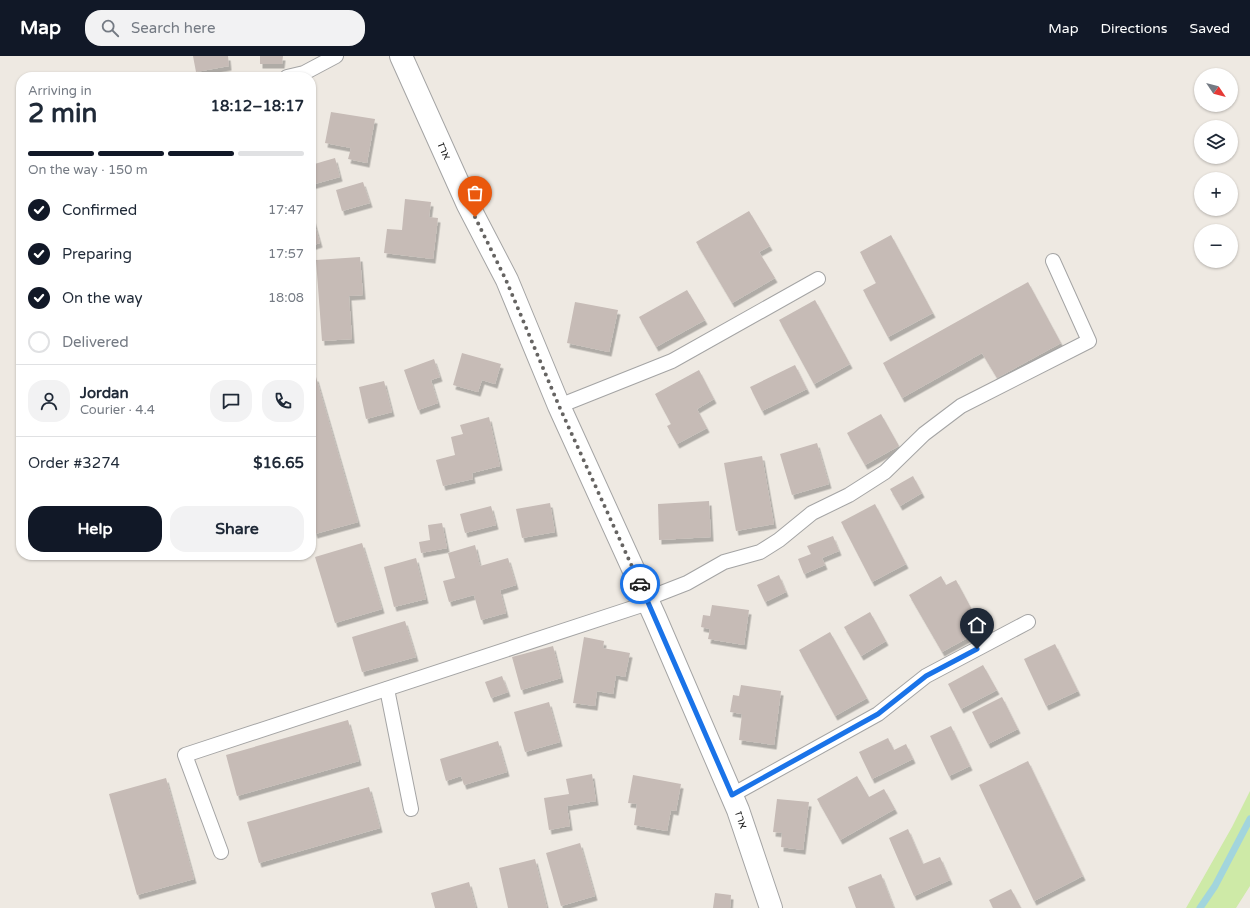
<!DOCTYPE html>
<meta charset="utf-8">
<style>
:root{--surface:#fff;--page:#f2f2f3;--text:#1f2937;--muted:#747a83;--line:#e0e1e3;--accent:#111827}
body{margin:0;font-family:"Varela Round",Heebo,sans-serif;background:var(--page);color:var(--text);height:100vh;display:flex;flex-direction:column;font-size:15px;white-space:nowrap}
*{box-sizing:border-box;margin:0}
p{font-size:13px;color:var(--muted)}
.icon{flex:none;width:22px;height:22px;fill:none;stroke:currentColor;stroke-width:2;stroke-linecap:round;stroke-linejoin:round}
.map{position:relative;flex:1;overflow:hidden}
.panel{position:absolute;left:16px;top:16px;width:300px;height:488px;display:flex;flex-direction:column;background:var(--surface);border-radius:16px;box-shadow:0 1px 3px #0004}
.panel>*{flex:none}
.needle{width:26px;rotate:125deg}
.controls{position:absolute;left:1194px;top:12px;display:grid;gap:8px}
.controls a{display:grid;place-items:center;width:44px;height:44px;border-radius:50%;background:var(--surface);box-shadow:0 1px 3px #0004;font-size:20px}
.pin{position:absolute;display:grid;place-items:center;width:34px;height:34px;color:#fff;margin:-41px -17px;border-radius:50% 50% 50% 0;rotate:-45deg;box-shadow:0 0 4px #0007}
.pin .icon{rotate:45deg}
.courier{position:absolute;display:grid;place-items:center;width:40px;height:40px;margin:-20px;border:3px solid #1a73e8;border-radius:50%;background:#fff;color:#222;box-shadow:0 1px 5px #0007}
.overview em{font-style:normal;font-weight:700}
.overview div{display:flex;flex-direction:column-reverse}
.overview{display:flex;align-items:center;justify-content:space-between;height:68px;padding:0 12px}
h1{font-size:26px;font-weight:700;line-height:30px}
.bar{display:grid;grid-template-columns:repeat(4,1fr);gap:6px 4px;align-content:center;height:48px;padding:0 12px}
.bar i{height:5px;border-radius:3px;background:var(--line)}
.bar .selected{background:var(--accent)}
.bar p{grid-column:span 4}
.line{display:flex;align-items:center;gap:10px;padding:0 12px;border-top:1px solid var(--line)}
.line div{flex:1}
.round{display:grid;place-items:center;flex:none;width:42px;height:42px;border-radius:16px;background:var(--page)}
ol{padding:0 12px;list-style:none}
li{display:flex;align-items:center;gap:12px;height:44px}
li p{margin-inline-start:auto}
li .icon{padding:4px;border-radius:50%;background:var(--accent);color:#fff;stroke-width:4}
li:last-child{color:var(--muted)}
li i{width:22px;height:22px;border:2px solid var(--line);border-radius:50%}
.primary-button{display:flex;gap:8px;margin-top:auto;padding:8px 12px}
.primary-button a{flex:1;height:46px;border-radius:16px;background:var(--accent);color:#fff;font-size:16px;font-weight:700;line-height:46px;text-align:center}
.primary-button a+a{background:var(--page);color:var(--text)}
header{display:flex;align-items:center;gap:24px;box-sizing:border-box;height:56px;padding:0 20px;background:var(--accent);color:#fff}
header strong{font-size:19px}
nav{display:flex;gap:22px;margin-inline-start:auto;font-size:14px}
.search{width:280px;height:36px;background:var(--page);display:flex;align-items:center;gap:10px;box-sizing:border-box;padding:0 14px;border-radius:16px;color:var(--muted);font-size:15px}
.map>svg:first-child{display:block}
.grass{fill:#ceeaa7}
.lines{fill:none;stroke-linecap:round;stroke-linejoin:round}
.stream{stroke:#a2d5dd;stroke-width:7}
.building{fill:#c6bbb6;filter:url(#shadow)}
.service-casing{stroke:#a4a4a4;stroke-width:16}
.minor-casing{stroke:#a4a4a4;stroke-width:24}
.service{stroke:#fff;stroke-width:14}
.minor{stroke:#fff;stroke-width:22}
.done{stroke:#666462;stroke-width:4;stroke-dasharray:0 7.2}
.route{stroke:#1a73e8;stroke-width:5}
.labels{text-anchor:middle;dominant-baseline:central;stroke-width:3;stroke-linejoin:round;paint-order:stroke}
.street-label{font-size:11px;fill:#1d1d1d;stroke:#fff}
</style>
<header>
<strong>Map</strong>
<div class="search"><svg class="icon" aria-label="search" viewBox="0 0 24 24"><circle cx="10" cy="10" r="6"/><path d="M15 15l6 6"/></svg>Search here</div>
<nav><a>Map</a><a>Directions</a><a>Saved</a></nav>
</header>
<div class="map">
<svg width="1250" height="852" viewBox="0 0 1250 852">
<defs>
<filter id="shadow"><feDropShadow dx="2.5" dy="4.5" stdDeviation="0" flood-color="#0004"/></filter>
</defs>
<rect width="100%" height="100%" fill="#eee9e2"/>
<polygon class="grass" points="1250,735 1250,830 1236,852 1186,852 1232,771"/>
<g class="lines">
<polyline class="stream" points="1200,852 1215,830 1250,763"/>
</g>
<g class="building">
<polygon points="193,0 228,0 229,10 196,16"/>
<polygon points="260,0 283,0 282,8 260,8"/>
<polygon points="331,56 375,63 367,107 348,103 351,92 325,87"/>
<polygon points="335,102 340,121 311,129 311,109"/>
<polygon points="363,126 370,147 342,155 336,134"/>
<polygon points="405,143 431,146 429,161 438,162 433,203 384,197 387,173 402,174"/>
<polygon points="749,155 770,190 759,196 775,222 732,247 696,186"/>
<polygon points="311,159 312,159 320,187 311,190"/>
<polygon points="891,179 933,257 888,281 863,234 876,227 860,196"/>
<polygon points="360,201 363,239 349,240 352,283 322,285 316,204"/>
<polygon points="1028,226 1061,287 997,322 982,297 902,342 883,307"/>
<polygon points="687,234 705,264 656,291 639,261"/>
<polygon points="815,244 850,308 814,328 779,264"/>
<polygon points="575,246 618,254 609,296 567,287"/>
<polygon points="462,297 501,308 495,328 482,324 478,336 453,329"/>
<polygon points="434,303 440,321 431,324 438,347 418,354 404,314"/>
<polygon points="795,309 807,333 762,355 750,331"/>
<polygon points="699,314 714,343 697,353 707,372 677,388 667,370 671,368 655,338"/>
<polygon points="316,321 358,466 315,478 311,463 311,322"/>
<polygon points="384,325 392,356 366,363 359,331"/>
<polygon points="881,358 899,390 865,409 847,377"/>
<polygon points="489,361 500,410 472,417 473,423 443,430 436,404 455,399 451,381 463,378 460,369"/>
<polygon points="817,387 829,428 792,439 780,398"/>
<polygon points="762,400 774,468 736,475 724,407"/>
<polygon points="913,420 922,437 900,450 890,433"/>
<polygon points="709,445 711,481 659,484 658,448"/>
<polygon points="550,447 555,476 522,482 516,453"/>
<polygon points="875,448 906,508 872,526 841,466"/>
<polygon points="491,450 496,469 465,477 460,458"/>
<polygon points="442,467 447,492 421,497 419,486 430,484 428,469"/>
<polygon points="833,480 839,495 822,502 825,509 804,518 798,503 811,498 807,490"/>
<polygon points="362,487 382,553 335,567 315,501"/>
<polygon points="475,489 480,510 508,502 516,529 500,534 506,557 481,564 474,539 449,546 443,525 455,522 448,497"/>
<polygon points="416,502 426,543 394,551 384,511"/>
<polygon points="779,519 786,536 765,546 757,529"/>
<polygon points="941,520 946,529 956,524 978,565 968,571 973,579 942,596 909,539"/>
<polygon points="712,549 749,554 744,589 708,583 710,573 701,571 703,559 710,560"/>
<polygon points="870,556 886,585 861,600 844,571"/>
<polygon points="405,565 416,601 362,616 352,581"/>
<polygon points="830,576 867,642 835,660 799,594"/>
<polygon points="584,581 604,585 603,592 630,597 625,621 616,619 613,638 597,635 595,650 573,647"/>
<polygon points="1055,588 1078,635 1046,650 1024,603"/>
<polygon points="553,590 561,622 521,634 512,601"/>
<polygon points="983,609 997,634 961,653 948,628"/>
<polygon points="502,620 508,636 491,642 485,626"/>
<polygon points="741,629 781,635 774,689 739,684 742,658 730,656 733,639 739,640"/>
<polygon points="1002,641 1018,673 988,688 972,656"/>
<polygon points="549,646 560,686 525,696 514,656"/>
<polygon points="348,664 359,705 237,740 226,699"/>
<polygon points="951,670 970,710 949,720 930,680"/>
<polygon points="888,682 894,694 906,688 913,703 872,723 859,696"/>
<polygon points="498,685 507,716 464,729 461,720 446,725 440,703"/>
<polygon points="1028,705 1083,820 1034,845 979,729"/>
<polygon points="592,718 596,745 567,750 570,770 549,774 544,742 569,738 566,723"/>
<polygon points="633,719 681,728 676,755 671,754 667,775 634,769 637,748 628,747"/>
<polygon points="857,720 869,741 884,733 895,753 840,784 817,743"/>
<polygon points="166,722 194,823 137,839 109,738"/>
<polygon points="369,731 380,772 259,807 247,766"/>
<polygon points="777,743 809,746 803,794 781,791 782,777 773,776"/>
<polygon points="908,773 923,808 940,801 950,824 914,840 889,782"/>
<polygon points="580,787 595,840 561,850 546,797"/>
<polygon points="535,803 547,852 508,852 499,812"/>
<polygon points="881,818 894,852 856,852 848,831"/>
<polygon points="469,826 476,852 435,852 431,837"/>
<polygon points="1011,833 1021,852 993,852 989,844"/>
<polygon points="715,837 731,839 730,852 713,852"/>
</g>
<g class="lines">
<g class="service-casing">
<g id="service">
<polyline points="287,21 304,17 336,0"/>
<polyline points="559,350 672,305 818,223"/>
<polyline points="646,543 687,527 724,506 760,496 779,484 812,457 849,439 885,416 924,378 961,350 1089,285 1053,205"/>
<polyline points="387,633 411,753"/>
<polyline points="732,739 878,658 926,620 1028,566"/>
<polyline points="221,796 185,699 648,547"/>
</g>
</g>
<g class="minor-casing">
<polyline id="minor" points="401,0 468,149 507,224 559,350 655,561 738,754 771,852"/>
</g>
<use href="#service" class="service"/>
<use href="#minor" class="minor"/>
</g>
<g class="lines">
<polyline class="done" points="475,161 506,224 559,350 640,528"/>
<polyline class="route" points="640,528 732,739 878,658 926,620 977,593"/>
</g>
<g class="labels">
<g class="street-label">
<text transform="translate(444 95) rotate(66)">ארז</text>
<text transform="translate(741 764) rotate(71)">ארז</text>
</g>
</g>
</svg>
<div class="controls">
<a><svg class="needle" viewBox="-14 -14 28 28"><path d="M0-13l5 13h-10z" fill="#e53935"/><path d="M0 13l5-13h-10z" fill="#747a83"/></svg></a>
<a><svg class="icon" aria-label="layers" viewBox="0 0 24 24"><path d="M12 4l9 5-9 5-9-5zM3 14l9 5 9-5"/></svg></a>
<a>+</a>
<a>−</a>
</div>
<div class="pin" style="left:475px;top:161px;background:#ea580c"><svg class="icon" aria-label="bag" viewBox="0 0 24 24"><path d="M5 8h14l-1 12H6zM9 8a3 3 0 0 1 6 0"/></svg></div>
<div class="pin" style="left:977px;top:593px;background:#1f2937"><svg class="icon" aria-label="home" viewBox="0 0 24 24"><path d="M3 11l9-7 9 7M6 9v11h12V9"/></svg></div>
<div class="courier" style="left:640px;top:528px"><svg class="icon" aria-label="car" viewBox="0 0 24 24"><path d="M5 17H2v-5l4-1 3-4h7l3 4 3 1v5h-3M9 17h6M6 11h13"/><circle cx="7" cy="17" r="2"/><circle cx="17" cy="17" r="2"/></svg></div>
<section class="panel">
<div class="overview"><div><h1>2 min</h1><p>Arriving in</p></div><em>18:12–18:17</em></div>
<div class="bar"><i class="selected"></i><i class="selected"></i><i class="selected"></i><i></i><p>On the way · 150 m</p></div>
<ol>
<li><svg class="icon" aria-label="check" viewBox="0 0 24 24"><path d="M5 12l5 5 9-10"/></svg>Confirmed<p>17:47</p></li>
<li><svg class="icon" aria-label="check" viewBox="0 0 24 24"><path d="M5 12l5 5 9-10"/></svg>Preparing<p>17:57</p></li>
<li><svg class="icon" aria-label="check" viewBox="0 0 24 24"><path d="M5 12l5 5 9-10"/></svg>On the way<p>18:08</p></li>
<li><i></i>Delivered</li>
</ol>
<div class="line" style="height:72px"><a class="round"><svg class="icon" aria-label="person" viewBox="0 0 24 24"><circle cx="12" cy="8" r="4"/><path d="M4 21q1-7 8-7t8 7"/></svg></a><div><b>Jordan</b><p>Courier · 4.4</p></div><a class="round"><svg class="icon" aria-label="chat" viewBox="0 0 24 24"><path d="M4 5h16v11H9l-5 4z"/></svg></a><a class="round"><svg class="icon" aria-label="phone" viewBox="0 0 24 24"><path d="M5 4h4l2 5-3 2q2 4 5 5l2-3 5 2v4C11 20 4 13 5 4z"/></svg></a></div>
<div class="line" style="height:52px"><div>Order #3274</div><b>$16.65</b></div>
<div class="primary-button"><a>Help</a><a>Share</a></div>
</section>
</div>
